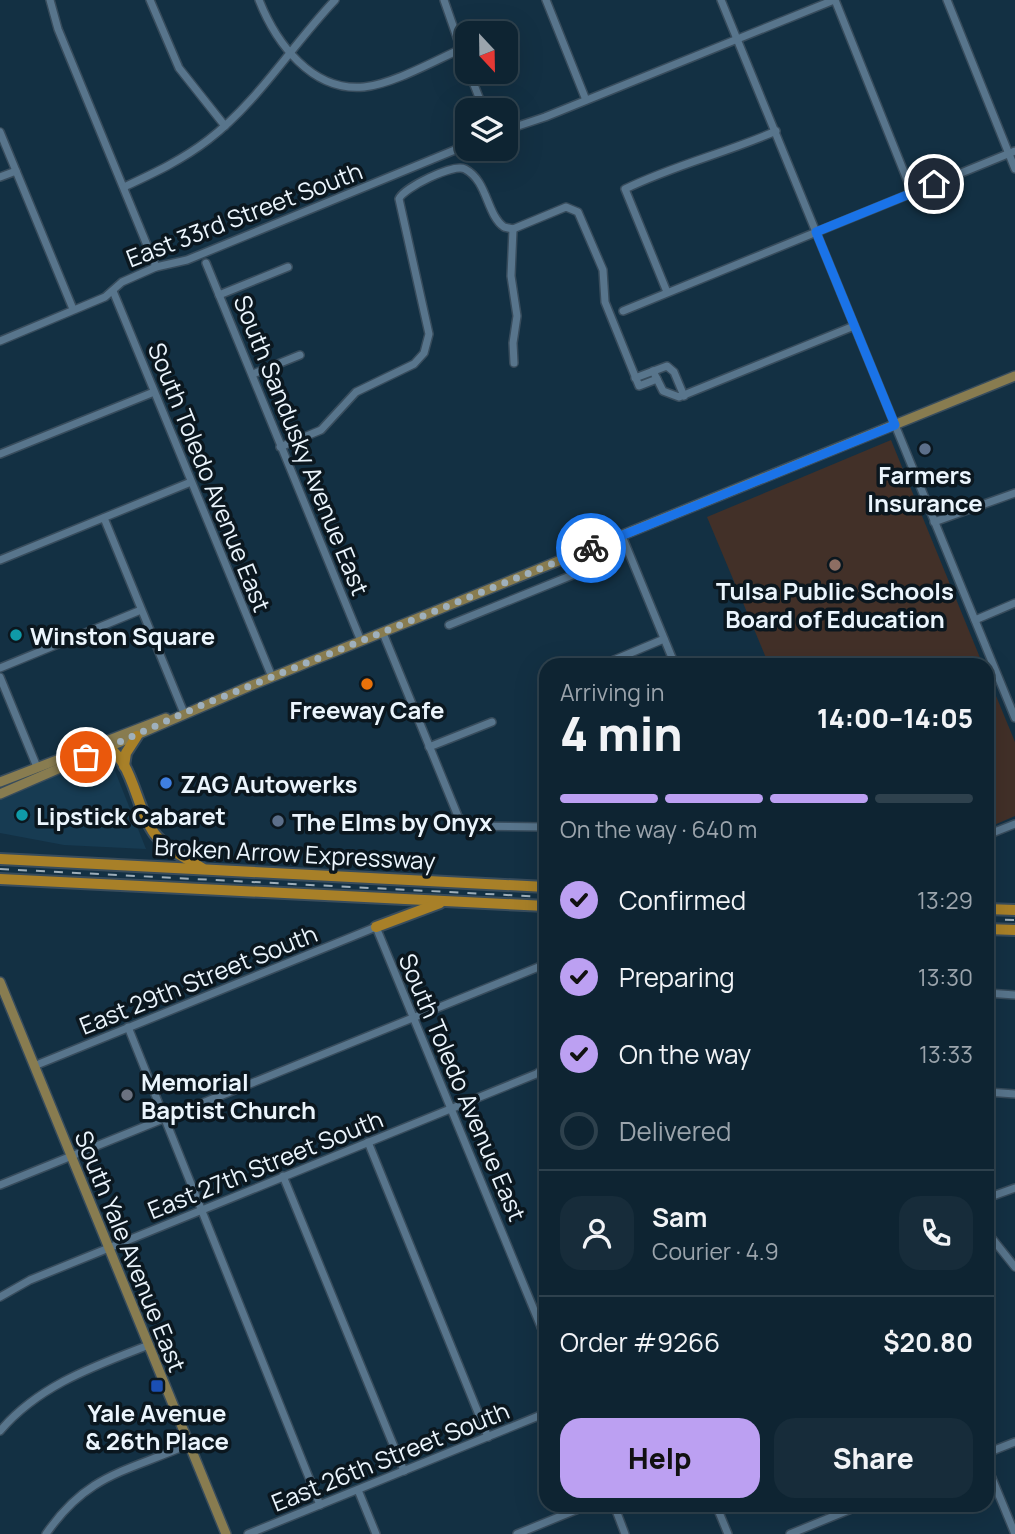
<!DOCTYPE html>
<meta charset="utf-8">
<style>
:root{--surface:#0e2432;--page:#172c3a;--text:#f1f3f6;--muted:#9ba4ac;--line:#2e414d;--accent:#bca0f2}
body{margin:0;font-family:Manrope,sans-serif;background:var(--page);color:var(--text);height:100vh;display:flex;flex-direction:column;font-size:26px;white-space:nowrap}
*{box-sizing:border-box;margin:0}
p{font-size:23px;color:var(--muted)}
.icon{flex:none;width:38px;height:38px;fill:none;stroke:currentColor;stroke-width:2;stroke-linecap:round;stroke-linejoin:round}
.map{position:relative;flex:1;overflow:hidden}
.details{position:absolute;left:539px;top:658px;width:455px;height:854px;display:flex;flex-direction:column;background:var(--surface);border-radius:21px;box-shadow:0 7px 28px #0002,0 0 0 2px var(--line)}
.details>*{flex:none}
.needle{width:46px;rotate:158deg}
.buttons{position:absolute;left:455px;top:21px;display:grid;gap:14px}
.buttons a{display:grid;place-items:center;width:63px;height:63px;border-radius:14px;background:var(--surface);box-shadow:0 7px 28px #0002,0 0 0 2px var(--line);font-size:35px}
.pin{position:absolute;display:grid;place-items:center;width:60px;height:60px;color:#fff;margin:-30px;border:4px solid #fff;border-radius:50%;box-shadow:0 2px 7px #0007}
.courier{position:absolute;display:grid;place-items:center;width:70px;height:70px;margin:-35px;border:5px solid #1a73e8;border-radius:50%;background:#fff;color:#222;box-shadow:0 2px 9px #0007}
.head em{font-style:normal;font-weight:800}
.head div{display:flex;flex-direction:column-reverse}
.head{display:flex;align-items:center;justify-content:space-between;height:119px;padding:0 21px}
h1{font-size:46px;font-weight:800;line-height:52px}
.bar{display:grid;grid-template-columns:repeat(4,1fr);gap:10px 7px;align-content:center;height:84px;padding:0 21px}
.bar i{height:9px;border-radius:5px;background:var(--line)}
.bar .current{background:var(--accent)}
.bar p{grid-column:span 4}
.line{display:flex;align-items:center;gap:18px;padding:0 21px;border-top:2px solid var(--line)}
.line div{flex:1}
.round{display:grid;place-items:center;flex:none;width:74px;height:74px;border-radius:21px;background:var(--page)}
ol{padding:0 21px;list-style:none}
li{display:flex;align-items:center;gap:21px;height:77px}
li p{margin-inline-start:auto}
li .icon{padding:7px;border-radius:50%;background:var(--accent);color:#111;stroke-width:4}
li:last-child{color:var(--muted)}
li i{width:38px;height:38px;border:4px solid var(--line);border-radius:50%}
.action{display:flex;gap:14px;margin-top:auto;padding:14px 21px}
.action a{flex:1;height:80px;border-radius:21px;background:var(--accent);color:#111;font-size:28px;font-weight:800;line-height:80px;text-align:center}
.action a+a{background:var(--page);color:var(--text)}
.map>svg:first-child{display:block}
.built{fill:#173b52}
.education{fill:#423028}
.lines{fill:none;stroke-linecap:round;stroke-linejoin:round}
.minor-casing{stroke:#384c5c;stroke-width:10}
.major-casing{stroke:#384c5c;stroke-width:12}
.highway-casing{stroke:#384c5c;stroke-width:14}
.minor{stroke:#58758c;stroke-width:7}
.major{stroke:#887c50;stroke-width:9}
.highway{stroke:#a88028;stroke-width:10}
.rail{stroke:#9daeba;stroke-width:2;stroke-dasharray:9 9;stroke-linecap:butt}
.done{stroke:#9fb0bc;stroke-width:7;stroke-dasharray:0 12.6}
.route{stroke:#1a73e8;stroke-width:9}
.service-dot{fill:#5c6f8a;stroke:#0b171f;stroke-width:2.5}
.education-dot{fill:#8d6e63;stroke:#0b171f;stroke-width:2.5}
.culture-dot{fill:#0f9aa8;stroke:#0b171f;stroke-width:2.5}
.food-dot{fill:#e8710a;stroke:#0b171f;stroke-width:2.5}
.shop-dot{fill:#3f7fe0;stroke:#0b171f;stroke-width:2.5}
.worship-dot{fill:#6b7280;stroke:#0b171f;stroke-width:2.5}
.transit-dot{fill:#1a4fb4;stroke:#0b171f;stroke-width:2.5}
.labels{text-anchor:middle;dominant-baseline:central;stroke-width:7;stroke-linejoin:round;paint-order:stroke}
.street-label{font-size:24px;fill:#ebf5fd;stroke:#0b171f}
.poi-label{font-size:24px;font-weight:bold;fill:#ebf5fd;stroke:#0b171f;text-anchor:start}
</style>
<div class="map">
<svg width="1015" height="1534" viewBox="0 0 1015 1534">
<rect width="100%" height="100%" fill="#133043"/>
<polygon class="built" points="104,754 109,756 146,849 64,845 0,833 0,800"/>
<g class="education">
<polygon points="891,440 983,665 769,665 707,517"/>
<polygon points="987,674 1015,742 1015,816 987,828"/>
</g>
<g class="lines">
<g class="minor-casing">
<g id="minor">
<polyline points="50,0 58,29 156,267"/>
<polyline points="150,0 179,68 225,126"/>
<path d="M259,0C276,43 312,92 364,87C393,84 434,61 461,49"/>
<polyline points="444,0 467,66"/>
<polyline points="546,0 586,100"/>
<polyline points="721,0 1015,718"/>
<polyline points="835,0 912,192"/>
<polyline points="947,0 1015,169"/>
<polyline points="469,72 484,110"/>
<polyline points="506,130 545,117 834,0"/>
<polyline points="0,132 73,309"/>
<polyline points="0,177 16,171"/>
<path d="M124,187C154,173 182,160 208,140C258,102 292,45 335,0"/>
<polyline points="513,229 511,276 517,316 513,343 514,363"/>
<path d="M206,263C257,389 309,515 361,641"/>
<polyline points="113,291 272,677"/>
<path d="M667,292L625,189C674,165 726,153 776,131"/>
<polyline points="219,295 288,267"/>
<polyline points="623,311 1015,151"/>
<polyline points="0,341 105,297 122,282 156,267 187,260 467,145"/>
<polyline points="653,371 663,391 679,397 854,326"/>
<polyline points="253,374 300,355"/>
<polyline points="635,378 667,366 674,372 684,396"/>
<path d="M280,447L321,430L356,392L414,364L424,353L429,334L399,199C403,188 454,163 465,169C488,181 486,214 504,227L513,229L566,207L578,212L603,270L605,302L639,386L657,379"/>
<polyline points="0,454 154,392"/>
<polyline points="104,518 184,713"/>
<polyline points="934,522 1015,493"/>
<polyline points="622,536 675,665"/>
<polyline points="0,560 191,482"/>
<polyline points="975,620 1015,603"/>
<polyline points="449,625 575,574 568,557"/>
<polyline points="383,633 462,826 546,827"/>
<polyline points="602,665 664,639"/>
<polyline points="0,668 141,610"/>
<polyline points="0,677 37,767"/>
<polyline points="429,747 492,722"/>
<polyline points="987,835 1015,824"/>
<polyline points="987,993 1015,995"/>
<polyline points="128,1027 320,1505"/>
<polyline points="34,1066 376,927 546,1339"/>
<polyline points="539,1072 546,1088"/>
<polyline points="987,1092 1015,1094"/>
<polyline points="368,1142 488,1437"/>
<polyline points="283,1176 404,1471"/>
<polyline points="0,1185 546,964"/>
<polyline points="987,1198 1015,1188"/>
<polyline points="987,1232 1015,1267"/>
<polyline points="0,1297 30,1280 99,1252 546,1070"/>
<path d="M0,1431C39,1385 95,1366 149,1345"/>
<polyline points="987,1453 1015,1442"/>
<polyline points="987,1466 1015,1534"/>
<polyline points="358,1490 376,1534"/>
<polyline points="614,1505 625,1534"/>
<polyline points="716,1505 728,1534"/>
<path d="M46,1534C88,1473 127,1472 189,1444"/>
<polyline points="248,1534 546,1413"/>
<polyline points="517,1534 588,1505"/>
<polyline points="790,1534 861,1505"/>
</g>
</g>
<g class="major-casing">
<g id="major">
<polyline points="0,782 166,718"/>
<polyline points="0,794 250,686 1015,376"/>
<polyline points="0,982 226,1534"/>
</g>
</g>
<g class="highway-casing">
<g id="highway">
<path d="M100,743C134,756 134,806 154,833C166,849 186,858 202,868"/>
<polyline points="124,766 126,753 137,736"/>
<polyline points="0,859 546,887"/>
<polyline points="0,879 546,906"/>
<polyline points="987,909 1015,910"/>
<polyline points="376,927 440,903"/>
<polyline points="987,929 1015,930"/>
</g>
</g>
<use href="#minor" class="minor"/>
<use href="#major" class="major"/>
<use href="#highway" class="highway"/>
<g class="rail">
<polyline points="0,869 546,897"/>
<polyline points="987,919 1015,920"/>
</g>
</g>
<g class="lines">
<polyline class="done" points="86,757 200,706 591,548"/>
<polyline class="route" points="591,548 895,425 816,232 934,184"/>
</g>
<g class="service-dot">
<circle cx="925" cy="449" r="7"/>
<circle cx="278" cy="821" r="7"/>
</g>
<circle class="education-dot" cx="835" cy="565" r="7"/>
<g class="culture-dot">
<circle cx="16" cy="635" r="7"/>
<circle cx="22" cy="815" r="7"/>
</g>
<circle class="food-dot" cx="367" cy="684" r="7"/>
<circle class="shop-dot" cx="166" cy="783" r="7"/>
<circle class="worship-dot" cx="127" cy="1095" r="7"/>
<rect class="transit-dot" x="150" y="1379" width="14" height="14" rx="3.5"/>
<g class="labels">
<g class="street-label">
<text transform="translate(244 214) rotate(-21)">East 33rd Street South</text>
<text transform="translate(302 445) rotate(68)">South Sandusky Avenue East</text>
<text transform="translate(210 477) rotate(68)">South Toledo Avenue East</text>
<text transform="translate(295 853) rotate(3)">Broken Arrow Expressway</text>
<text transform="translate(198 979) rotate(-22)">East 29th Street South</text>
<text transform="translate(463 1087) rotate(67)">South Toledo Avenue East</text>
<text transform="translate(265 1164) rotate(-22)">East 27th Street South</text>
<text transform="translate(131 1251) rotate(68)">South Yale Avenue East</text>
<text transform="translate(390 1456) rotate(-22)">East 26th Street South</text>
</g>
<g class="poi-label">
<text x="925" y="474" text-anchor="middle">Farmers<tspan x="925" dy="28">Insurance</tspan></text>
<text x="835" y="590" text-anchor="middle">Tulsa Public Schools<tspan x="835" dy="28">Board of Education</tspan></text>
<text x="30" y="635">Winston Square</text>
<text x="367" y="709" text-anchor="middle">Freeway Cafe</text>
<text x="180" y="783">ZAG Autowerks</text>
<text x="36" y="815">Lipstick Cabaret</text>
<text x="292" y="821">The Elms by Onyx</text>
<text x="141" y="1081">Memorial<tspan x="141" dy="28">Baptist Church</tspan></text>
<text x="157" y="1412" text-anchor="middle">Yale Avenue<tspan x="157" dy="28">&amp; 26th Place</tspan></text>
</g>
</g>
</svg>
<div class="buttons">
<a><svg class="needle" viewBox="-14 -14 28 28"><path d="M0-13l5 13h-10z" fill="#e53935"/><path d="M0 13l5-13h-10z" fill="#9ba4ac"/></svg></a>
<a><svg class="icon" aria-label="layers" viewBox="0 0 24 24"><path d="M12 4l9 5-9 5-9-5zM3 14l9 5 9-5"/></svg></a>
</div>
<div class="pin" style="left:86px;top:757px;background:#ea580c"><svg class="icon" aria-label="bag" viewBox="0 0 24 24"><path d="M5 8h14l-1 12H6zM9 8a3 3 0 0 1 6 0"/></svg></div>
<div class="pin" style="left:934px;top:184px;background:#1f2937"><svg class="icon" aria-label="home" viewBox="0 0 24 24"><path d="M3 11l9-7 9 7M6 9v11h12V9"/></svg></div>
<div class="courier" style="left:591px;top:548px"><svg class="icon" aria-label="bike" viewBox="0 0 24 24"><circle cx="6" cy="16" r="4"/><circle cx="18" cy="16" r="4"/><path d="M6 16l4-8h5l3 8M10 8l3 8H6M13 5h3"/></svg></div>
<section class="details">
<div class="head"><div><h1>4 min</h1><p>Arriving in</p></div><em>14:00–14:05</em></div>
<div class="bar"><i class="current"></i><i class="current"></i><i class="current"></i><i></i><p>On the way · 640 m</p></div>
<ol>
<li><svg class="icon" aria-label="check" viewBox="0 0 24 24"><path d="M5 12l5 5 9-10"/></svg>Confirmed<p>13:29</p></li>
<li><svg class="icon" aria-label="check" viewBox="0 0 24 24"><path d="M5 12l5 5 9-10"/></svg>Preparing<p>13:30</p></li>
<li><svg class="icon" aria-label="check" viewBox="0 0 24 24"><path d="M5 12l5 5 9-10"/></svg>On the way<p>13:33</p></li>
<li><i></i>Delivered</li>
</ol>
<div class="line" style="height:126px"><a class="round"><svg class="icon" aria-label="person" viewBox="0 0 24 24"><circle cx="12" cy="8" r="4"/><path d="M4 21q1-7 8-7t8 7"/></svg></a><div><b>Sam</b><p>Courier · 4.9</p></div><a class="round"><svg class="icon" aria-label="phone" viewBox="0 0 24 24"><path d="M5 4h4l2 5-3 2q2 4 5 5l2-3 5 2v4C11 20 4 13 5 4z"/></svg></a></div>
<div class="line" style="height:91px"><div>Order #9266</div><b>$20.80</b></div>
<div class="action"><a>Help</a><a>Share</a></div>
</section>
</div>
